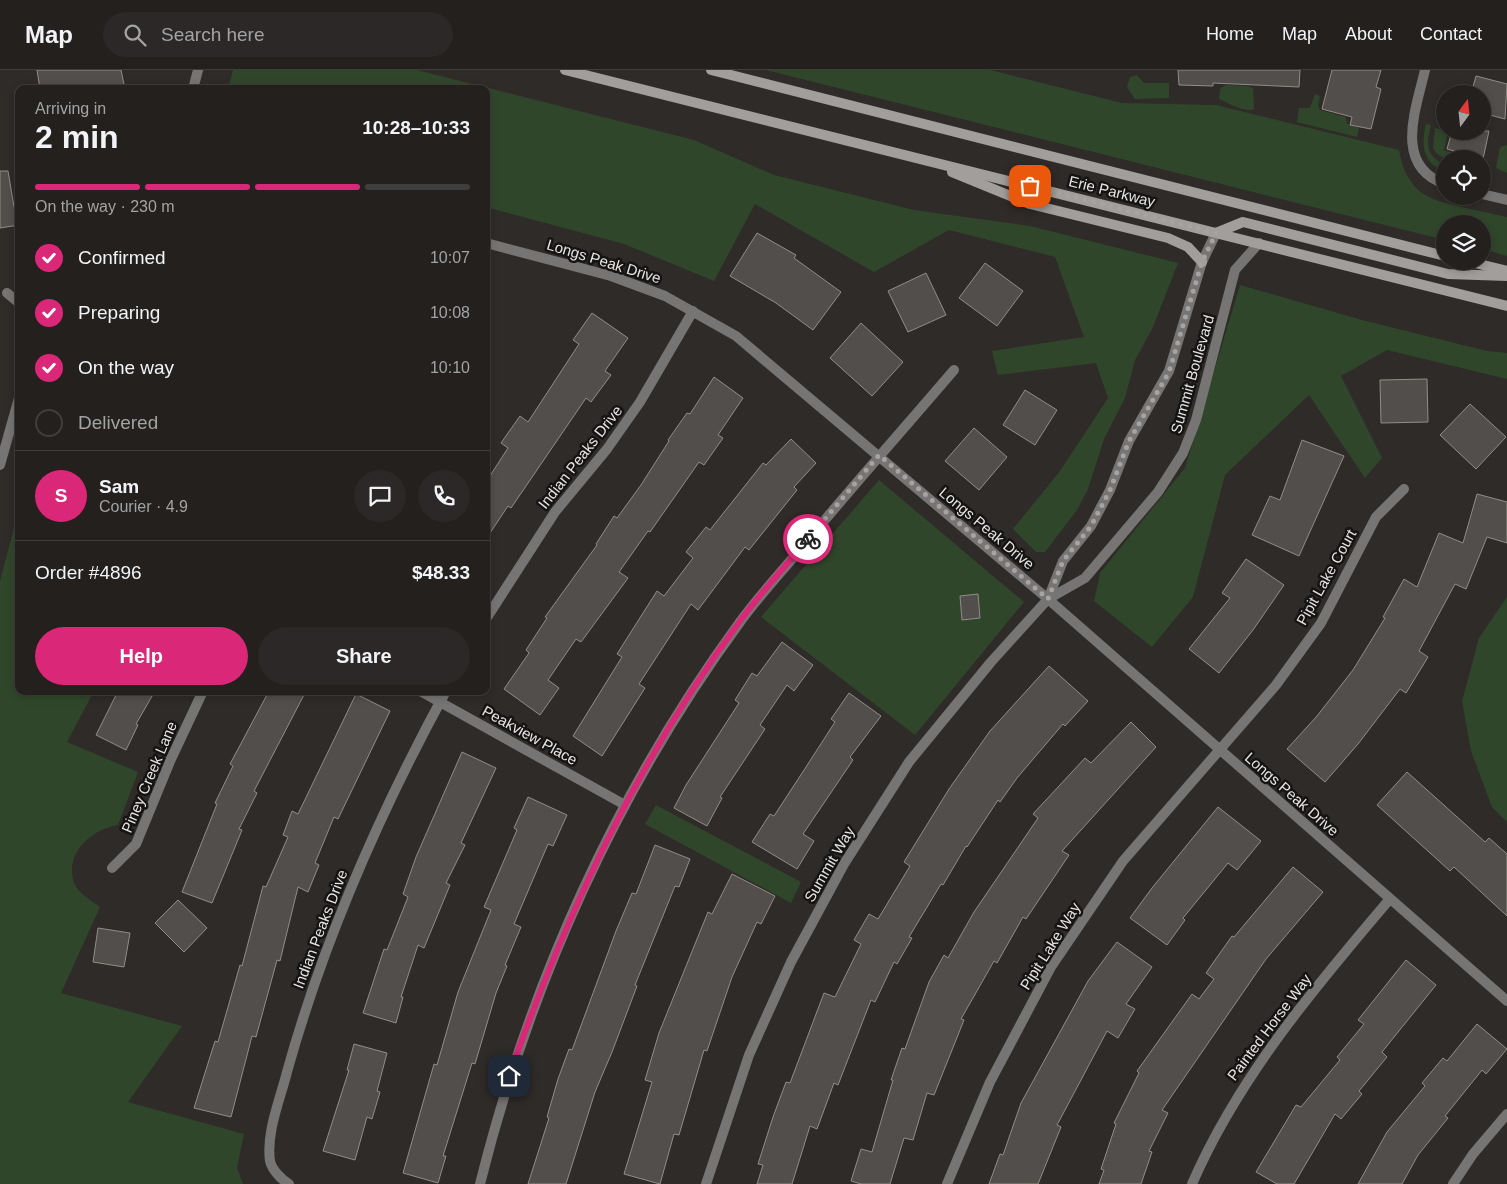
<!DOCTYPE html>
<meta charset="utf-8">
<style>
:root{--surface:#23201e;--page:#2b2827;--text:#f1f3f6;--muted:#a3a3a4;--line:#403e3c;--accent:#db2777}
body{margin:0;font-family:Helvetica,sans-serif;background:var(--page);color:var(--text);height:100vh;display:flex;flex-direction:column;font-size:19px;white-space:nowrap}
*{box-sizing:border-box;margin:0}
p{font-size:16px;color:var(--muted)}
.icon{flex:none;width:28px;height:28px;fill:none;stroke:currentColor;stroke-width:2;stroke-linecap:round;stroke-linejoin:round}
.map{position:relative;flex:1;overflow:hidden}
.side{position:absolute;left:15px;top:15px;width:475px;height:610px;display:flex;flex-direction:column;background:var(--surface);border-radius:10px;box-shadow:0 2px 8px #0003,0 0 0 1px var(--line)}
.side>*{flex:none}
.needle{width:32px;rotate:15deg}
.fabs{position:absolute;left:1436px;top:15px;display:grid;gap:10px}
.fabs a{display:grid;place-items:center;width:55px;height:55px;border-radius:50%;background:var(--surface);box-shadow:0 2px 8px #0003,0 0 0 1px var(--line);font-size:25px}
.pin{position:absolute;display:grid;place-items:center;width:42px;height:42px;color:#fff;margin:-21px;border-radius:10px;box-shadow:0 2px 8px #0006}
.courier{position:absolute;display:grid;place-items:center;width:50px;height:50px;margin:-25px;border:4px solid #db2777;border-radius:50%;background:#fff;color:#222;box-shadow:0 1px 6px #0007}
.head em{font-style:normal;font-weight:600}
.head div{display:flex;flex-direction:column-reverse}
.head{display:flex;align-items:center;justify-content:space-between;height:85px;padding:0 20px}
h1{font-size:32px;font-weight:600;line-height:38px}
.bar{display:grid;grid-template-columns:repeat(4,1fr);gap:8px 5px;align-content:center;height:60px;padding:0 20px}
.bar i{height:6px;border-radius:4px;background:var(--line)}
.bar .selected{background:var(--accent)}
.bar p{grid-column:span 4}
.line{display:flex;align-items:center;gap:12px;padding:0 20px;border-top:1px solid var(--line)}
.line div{flex:1}
.round{display:grid;place-items:center;flex:none;width:52px;height:52px;border-radius:26px;background:var(--page)}
ol{padding:0 20px;list-style:none}
li{display:flex;align-items:center;gap:15px;height:55px}
li p{margin-inline-start:auto}
li .icon{padding:5px;border-radius:50%;background:var(--accent);color:#fff;stroke-width:4}
li:last-child{color:var(--muted)}
li i{width:28px;height:28px;border:2px solid var(--line);border-radius:50%}
.button{display:flex;gap:10px;margin-top:auto;padding:10px 20px}
.button a{flex:1;height:58px;border-radius:30px;background:var(--accent);color:#fff;font-size:20px;font-weight:600;line-height:58px;text-align:center}
.button a+a{background:var(--page);color:var(--text)}
header{display:flex;align-items:center;gap:30px;box-sizing:border-box;height:70px;padding:0 25px;background:var(--surface);border-bottom:1px solid var(--line)}
header strong{font-size:24px}
nav{display:flex;gap:28px;margin-inline-start:auto;font-size:18px}
.search{width:350px;height:45px;background:var(--page);display:flex;align-items:center;gap:12px;box-sizing:border-box;padding:0 18px;border-radius:28px;color:var(--muted);font-size:19px}
.map>svg:first-child{display:block}
.green{fill:#30462b}
.building{fill:#524e4b;stroke:#918d88}
.lines{fill:none;stroke-linecap:round;stroke-linejoin:round}
.minor{stroke:#777573;stroke-width:10}
.secondary{stroke:#a19e9b;stroke-width:10}
.done{stroke:#a7a3a1;stroke-width:5;stroke-dasharray:0 9}
.route{stroke:#db2777;stroke-width:6}
.labels{text-anchor:middle;dominant-baseline:central;stroke-width:5;stroke-linejoin:round;paint-order:stroke}
.street-label{font-size:15px;fill:#e7e4e2;stroke:#161413}
</style>
<header>
<strong>Map</strong>
<div class="search"><svg class="icon" aria-label="search" viewBox="0 0 24 24"><circle cx="10" cy="10" r="6"/><path d="M15 15l6 6"/></svg>Search here</div>
<nav><a>Home</a><a>Map</a><a>About</a><a>Contact</a></nav>
</header>
<div class="map">
<svg width="1507" height="1114" viewBox="0 0 1507 1114">
<rect width="100%" height="100%" fill="#2f2b28"/>
<g class="green">
<polygon points="233,0 417,0 694,70 774,105 914,140 1030,156 1178,193 1153,257 1135,290 1125,328 1104,369 1088,419 1077,440 1045,482 1036,482 1013,459 1060,401 1108,328 1096,293 998,305 992,281 1084,267 1055,187 949,160 874,202 755,134 714,211 624,174 486,137 486,19 228,19"/>
<path d="M766,0H990L1122,33L1216,35L1399,80C1402,98 1409,115 1425,125C1436,133 1490,143 1507,147V186L1483,179L1482,154H1445V170Z"/>
<polygon points="1137,5 1144,13 1169,13 1169,28 1135,29 1127,17 1130,7"/>
<path d="M1226,15L1247,16L1253,18L1254,39C1244,43 1229,33 1219,29L1220,19Z"/>
<polygon points="1315,24 1320,26 1318,36 1320,40 1346,47 1347,54 1359,58 1357,67 1297,52 1299,38 1310,38"/>
<path d="M1426,54L1431,55C1426,74 1426,86 1445,95V101C1422,94 1421,73 1426,54Z"/>
<path d="M1435,58L1448,61L1444,80L1461,86L1460,89C1446,89 1441,90 1433,78Z"/>
<polygon points="1507,75 1507,103 1496,98 1500,77"/>
<polygon points="1240,215 1362,250 1487,281 1507,283 1507,309 1387,280 1341,306 1382,388 1365,408 1309,325 1225,405 1193,527 1152,577 1094,531 1100,503 1185,398"/>
<polygon points="879,410 1024,532 915,665 761,547"/>
<path d="M19,439V621H94L67,672L138,702L118,755C92,759 64,783 74,813C78,823 92,831 100,837L61,923L182,956L128,1032L244,1064L237,1098L243,1114H0V511Z"/>
<polygon points="1507,527 1507,752 1492,737 1471,681 1462,631 1479,568"/>
<polygon points="656,735 801,812 791,833 645,754"/>
</g>
<g class="building">
<polygon points="37,0 121,0 125,19 40,19"/>
<polygon points="1178,0 1300,0 1299,17 1213,13 1213,16 1179,15"/>
<polygon points="1332,0 1381,0 1376,17 1381,19 1371,59 1350,55 1352,47 1322,39"/>
<polygon points="1476,6 1507,14 1505,49 1482,43 1482,24 1471,24"/>
<polygon points="1452,61 1489,61 1483,89 1447,79"/>
<polygon points="0,101 8,101 14,137 19,136 19,155 0,158"/>
<polygon points="757,163 796,185 794,188 841,222 813,260 776,233 730,206"/>
<polygon points="985,193 1023,221 997,256 959,228"/>
<polygon points="926,203 946,245 908,262 888,221"/>
<polygon points="592,243 628,268 605,301 611,305 591,332 586,328 511,438 508,436 486,469 486,412 508,378 501,373 520,346 528,352 579,274 573,270"/>
<polygon points="861,253 903,292 872,326 830,288"/>
<polygon points="714,307 743,328 718,365 723,368 704,395 699,392 650,462 648,461 619,502 628,508 581,572 576,569 548,610 559,618 540,645 504,619 529,583 526,580 547,548 545,547 597,475 596,474 614,446 617,448 641,415 669,371 668,370 687,343 690,344"/>
<polygon points="1427,309 1428,352 1381,353 1380,310"/>
<polygon points="1025,320 1057,340 1035,375 1003,355"/>
<polygon points="1470,334 1506,367 1476,399 1440,365"/>
<polygon points="974,358 1007,387 979,420 945,391"/>
<polygon points="791,369 816,393 794,417 797,420 749,480 745,477 698,540 691,534 639,614 645,618 602,686 573,666 622,587 617,584 657,521 664,526 693,488 686,482 706,457 710,460 763,393 766,395"/>
<polygon points="1302,370 1344,386 1299,486 1252,465 1270,426 1280,430"/>
<polygon points="1477,424 1507,432 1507,473 1487,467 1466,519 1455,514 1419,581 1428,587 1406,623 1400,619 1358,674 1325,712 1287,679 1317,646 1353,600 1385,548 1383,547 1404,509 1417,517 1439,463 1463,473"/>
<polygon points="1246,489 1284,515 1253,560 1219,603 1189,579 1230,528 1222,523"/>
<polygon points="978,524 980,548 962,550 960,526"/>
<polygon points="782,572 813,595 794,621 787,615 760,655 765,659 720,727 722,728 707,756 674,738 686,715 739,633 735,630 752,603 757,606"/>
<polygon points="1049,596 1088,631 1065,656 1063,654 1017,708 1000,732 998,730 967,777 966,776 943,815 941,814 909,867 912,868 897,894 894,892 875,932 871,930 838,1015 834,1013 817,1059 810,1056 792,1114 757,1114 763,1095 758,1094 773,1047 786,1012 790,1013 824,923 835,927 861,874 854,870 869,844 878,849 910,796 904,792 949,719 990,661"/>
<polygon points="118,621 155,621 136,654 138,655 126,680 96,665"/>
<polygon points="269,621 306,621 254,721 257,723 239,759 242,760 212,833 182,822 217,734 215,733 233,696 230,694"/>
<polygon points="849,623 881,646 850,687 853,690 803,764 814,771 797,799 752,772 770,744 774,746 806,697 835,652 831,649"/>
<polygon points="356,624 390,641 338,749 334,747 315,793 319,795 308,822 298,817 280,891 277,890 256,967 252,966 231,1047 194,1038 215,971 218,972 240,895 242,896 263,816 266,817 288,767 283,765 292,741 298,744"/>
<polygon points="1131,652 1156,677 1062,781 1069,785 1026,849 1023,847 997,893 994,891 961,949 964,950 934,1025 927,1023 913,1070 904,1068 890,1114 861,1114 851,1111 861,1079 872,1082 893,1010 891,1010 902,978 905,979 929,912 944,885 948,888 974,842 1038,748 1033,744 1085,688 1091,693"/>
<polygon points="462,682 496,698 461,773 465,775 446,813 450,815 424,878 418,875 401,927 403,927 396,953 363,943 384,879 387,880 408,827 403,824 416,787"/>
<polygon points="1407,702 1485,772 1489,768 1507,784 1507,846 1454,797 1450,801 1377,735"/>
<polygon points="528,727 567,745 553,776 548,774 514,854 521,857 505,895 507,896 496,923 475,994 472,993 443,1086 446,1086 438,1113 403,1103 434,994 437,995 458,922 491,840 484,837 517,760 514,758"/>
<polygon points="1218,737 1261,771 1237,800 1228,793 1183,848 1185,850 1167,875 1130,848 1152,818"/>
<polygon points="655,775 690,789 679,817 675,816 635,915 637,916 612,982 595,1022 566,1114 528,1114 549,1048 547,1047 558,1009 569,979 572,980 616,861 632,823 636,824"/>
<polygon points="1293,797 1323,822 1266,889 1162,1040 1168,1043 1149,1081 1152,1082 1141,1114 1099,1114 1104,1100 1101,1099 1116,1054 1114,1053 1139,1003 1137,1001 1192,924 1199,929 1214,909 1206,903 1232,866 1234,867"/>
<polygon points="732,804 775,826 761,854 757,852 732,907 707,981 704,980 679,1065 674,1064 660,1114 624,1104 652,1012 645,1010 659,963 708,842 712,844"/>
<polygon points="178,830 207,858 184,882 155,853"/>
<polygon points="98,858 130,863 124,897 93,892"/>
<polygon points="1117,872 1152,897 1126,934 1135,939 1118,968 1107,961 1057,1055 1061,1057 1038,1114 989,1114 1000,1084 1003,1085 1021,1033 1088,911"/>
<polygon points="1406,890 1436,915 1382,982 1387,987 1359,1021 1362,1024 1341,1049 1335,1044 1294,1114 1277,1114 1256,1102 1296,1035 1301,1037 1340,990 1337,987 1364,954 1358,950"/>
<polygon points="1477,954 1507,979 1486,1004 1482,1000 1445,1046 1448,1048 1418,1085 1402,1114 1358,1114 1387,1062 1425,1016 1422,1013 1443,988 1447,991"/>
<polygon points="354,974 387,983 377,1021 380,1022 372,1049 367,1047 355,1090 323,1081 349,1000 347,1000"/>
</g>
<g class="lines">
<g class="minor">
<path d="M1425,0C1416,39 1393,96 1445,114"/>
<polyline points="193,19 198,0"/>
<polyline points="1482,124 1507,130"/>
<polyline points="486,173 611,206 665,226 736,266 1048,529 1507,931"/>
<polyline points="7,223 19,233"/>
<polyline points="0,395 19,328"/>
<polyline points="1048,529 1063,491 1091,456 1110,420 1129,371 1169,301 1202,192 1216,163"/>
<polyline points="486,549 555,442 607,379 640,332 693,241"/>
<polyline points="420,621 625,735"/>
<polyline points="112,798 136,774 171,689 203,621"/>
<path d="M289,1114C282,1110 272,1100 270,1091C266,1062 280,1030 287,1002C324,869 380,742 446,621"/>
<path d="M480,1114C530,913 617,720 740,552C756,530 774,510 792,489C845,425 900,363 954,300"/>
<polyline points="706,1114 749,985 791,892 844,794 909,692 991,592 1048,529 1085,508 1158,422 1183,383 1196,350 1235,200 1259,173"/>
<polyline points="947,1114 990,1012 1051,897 1123,791 1276,615 1321,553 1376,447 1404,419"/>
<path d="M1192,1114C1238,1008 1314,918 1389,830"/>
<polyline points="1453,1114 1473,1084 1507,1044"/>
</g>
<g class="secondary">
<polyline points="565,0 1507,236"/>
<polyline points="711,0 1445,186"/>
<polyline points="952,102 1030,134 1168,168 1188,177 1202,192"/>
<polyline points="1216,163 1243,152 1448,204 1507,206"/>
<polyline points="1467,191 1507,201"/>
</g>
</g>
<g class="lines">
<polyline class="done" points="808,469 879,385 1048,529 1063,491 1091,456 1110,420 1129,371 1169,302 1202,192 1216,163 1030,116"/>
<path class="route" d="M509,1006C566,844 638,689 740,551C761,522 786,496 808,469"/>
</g>
<g class="labels">
<g class="street-label">
<text transform="translate(1112 121) rotate(14)">Erie Parkway</text>
<text transform="translate(604 191) rotate(17)">Longs Peak Drive</text>
<text transform="translate(1192 304) rotate(-74)">Summit Boulevard</text>
<text transform="translate(580 387) rotate(-52)">Indian Peaks Drive</text>
<text transform="translate(987 458) rotate(40)">Longs Peak Drive</text>
<text transform="translate(1326 507) rotate(-61)">Pipit Lake Court</text>
<text transform="translate(530 665) rotate(29)">Peakview Place</text>
<text transform="translate(149 707) rotate(-67)">Piney Creek Lane</text>
<text transform="translate(1292 724) rotate(41)">Longs Peak Drive</text>
<text transform="translate(829 794) rotate(-60)">Summit Way</text>
<text transform="translate(320 859) rotate(-69)">Indian Peaks Drive</text>
<text transform="translate(1050 876) rotate(-58)">Pipit Lake Way</text>
<text transform="translate(1269 957) rotate(-53)">Painted Horse Way</text>
</g>
</g>
</svg>
<div class="fabs">
<a><svg class="needle" viewBox="-14 -14 28 28"><path d="M0-13l5 13h-10z" fill="#e53935"/><path d="M0 13l5-13h-10z" fill="#a3a3a4"/></svg></a>
<a><svg class="icon" aria-label="locate" viewBox="0 0 24 24"><circle cx="12" cy="12" r="6"/><path d="M12 2v4M12 18v4M2 12h4M18 12h4"/></svg></a>
<a><svg class="icon" aria-label="layers" viewBox="0 0 24 24"><path d="M12 4l9 5-9 5-9-5zM3 14l9 5 9-5"/></svg></a>
</div>
<div class="pin" style="left:1030px;top:116px;background:#ea580c"><svg class="icon" aria-label="bag" viewBox="0 0 24 24"><path d="M5 8h14l-1 12H6zM9 8a3 3 0 0 1 6 0"/></svg></div>
<div class="pin" style="left:509px;top:1006px;background:#1f2937"><svg class="icon" aria-label="home" viewBox="0 0 24 24"><path d="M3 11l9-7 9 7M6 9v11h12V9"/></svg></div>
<div class="courier" style="left:808px;top:469px"><svg class="icon" aria-label="bike" viewBox="0 0 24 24"><circle cx="6" cy="16" r="4"/><circle cx="18" cy="16" r="4"/><path d="M6 16l4-8h5l3 8M10 8l3 8H6M13 5h3"/></svg></div>
<section class="side">
<div class="head"><div><h1>2 min</h1><p>Arriving in</p></div><em>10:28–10:33</em></div>
<div class="bar"><i class="selected"></i><i class="selected"></i><i class="selected"></i><i></i><p>On the way · 230 m</p></div>
<ol>
<li><svg class="icon" aria-label="check" viewBox="0 0 24 24"><path d="M5 12l5 5 9-10"/></svg>Confirmed<p>10:07</p></li>
<li><svg class="icon" aria-label="check" viewBox="0 0 24 24"><path d="M5 12l5 5 9-10"/></svg>Preparing<p>10:08</p></li>
<li><svg class="icon" aria-label="check" viewBox="0 0 24 24"><path d="M5 12l5 5 9-10"/></svg>On the way<p>10:10</p></li>
<li><i></i>Delivered</li>
</ol>
<div class="line" style="height:90px"><b class="round" style="background:var(--accent);color:#fff">S</b><div><b>Sam</b><p>Courier · 4.9</p></div><a class="round"><svg class="icon" aria-label="chat" viewBox="0 0 24 24"><path d="M4 5h16v11H9l-5 4z"/></svg></a><a class="round"><svg class="icon" aria-label="phone" viewBox="0 0 24 24"><path d="M5 4h4l2 5-3 2q2 4 5 5l2-3 5 2v4C11 20 4 13 5 4z"/></svg></a></div>
<div class="line" style="height:65px"><div>Order #4896</div><b>$48.33</b></div>
<div class="button"><a>Help</a><a>Share</a></div>
</section>
</div>
